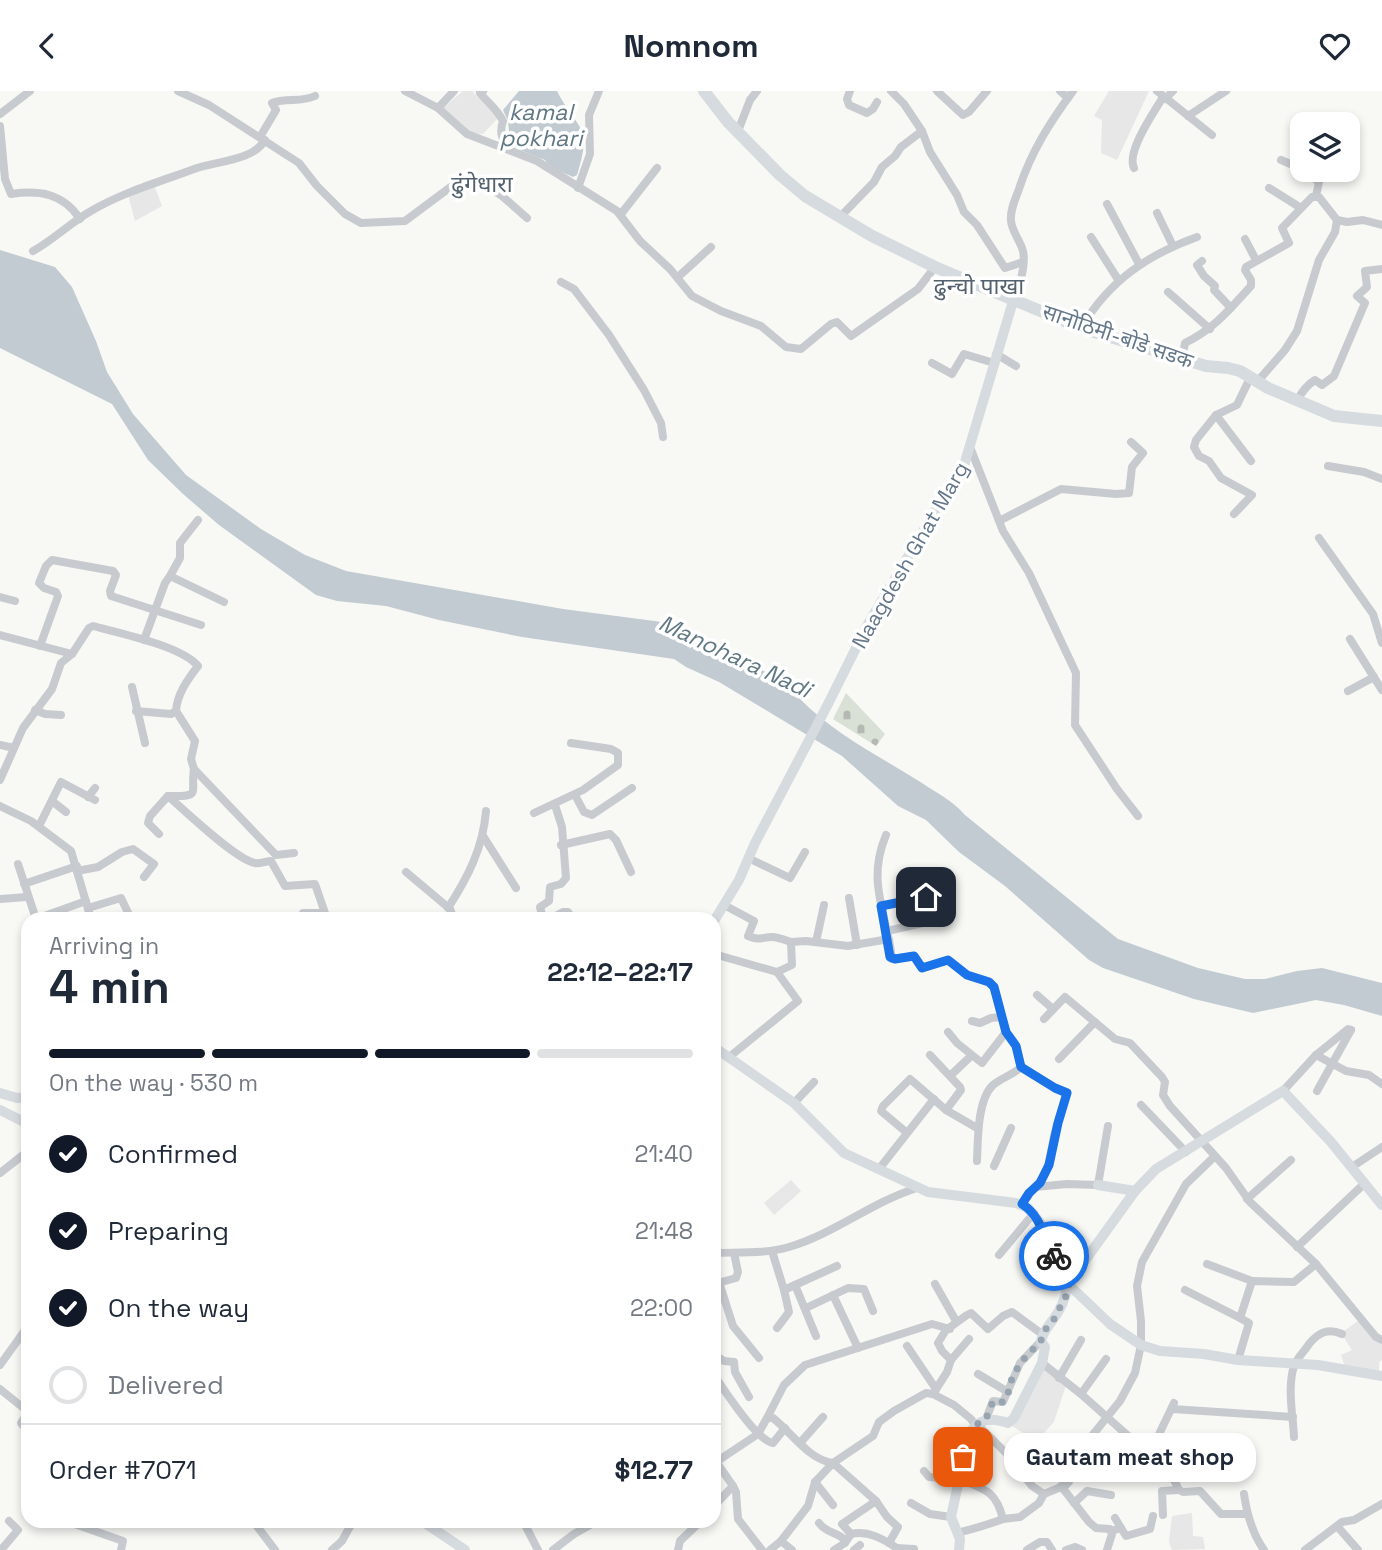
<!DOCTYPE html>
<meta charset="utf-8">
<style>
:root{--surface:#fff;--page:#f2f2f3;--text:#1f2937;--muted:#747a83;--line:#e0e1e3;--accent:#111827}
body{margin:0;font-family:"Space Grotesk","Noto Sans Devanagari",sans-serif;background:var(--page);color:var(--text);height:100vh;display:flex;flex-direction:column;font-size:26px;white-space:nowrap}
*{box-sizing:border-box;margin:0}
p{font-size:23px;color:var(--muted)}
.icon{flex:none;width:38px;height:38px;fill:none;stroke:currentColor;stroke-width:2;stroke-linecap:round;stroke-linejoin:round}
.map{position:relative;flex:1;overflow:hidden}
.details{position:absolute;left:21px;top:821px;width:700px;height:616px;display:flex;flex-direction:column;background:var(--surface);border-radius:21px;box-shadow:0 4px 10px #0003}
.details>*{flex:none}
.fabs{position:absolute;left:1290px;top:21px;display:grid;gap:14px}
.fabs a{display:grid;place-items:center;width:70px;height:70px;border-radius:14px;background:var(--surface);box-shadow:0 4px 10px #0003;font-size:35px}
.pin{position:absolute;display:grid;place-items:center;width:60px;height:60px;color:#fff;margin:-30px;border-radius:14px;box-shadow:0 4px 10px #0006}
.courier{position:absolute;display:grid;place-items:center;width:70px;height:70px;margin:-35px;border:5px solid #1a73e8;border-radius:50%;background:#fff;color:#222;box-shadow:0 2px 9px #0007}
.bubble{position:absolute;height:49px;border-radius:21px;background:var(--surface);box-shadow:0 4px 10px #0003;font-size:23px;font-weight:800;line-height:49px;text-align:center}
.overview em{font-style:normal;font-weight:800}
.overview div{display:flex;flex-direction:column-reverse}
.overview{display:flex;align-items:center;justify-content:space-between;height:119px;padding:0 28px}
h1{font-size:46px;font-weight:800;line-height:52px}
.bar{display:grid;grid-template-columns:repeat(4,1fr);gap:10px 7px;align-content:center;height:84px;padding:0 28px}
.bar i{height:9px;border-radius:5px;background:var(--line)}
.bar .active{background:var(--accent)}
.bar p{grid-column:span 4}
.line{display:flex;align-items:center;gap:18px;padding:0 28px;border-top:2px solid var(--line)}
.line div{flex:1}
ol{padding:0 28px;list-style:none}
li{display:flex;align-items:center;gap:21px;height:77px}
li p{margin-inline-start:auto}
li .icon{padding:7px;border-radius:50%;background:var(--accent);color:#fff;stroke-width:4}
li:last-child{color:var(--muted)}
li i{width:38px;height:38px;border:4px solid var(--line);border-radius:50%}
header{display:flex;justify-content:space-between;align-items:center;height:91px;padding:0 28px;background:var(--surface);font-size:32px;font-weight:800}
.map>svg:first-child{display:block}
.built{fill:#e6e7e6}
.cemetery{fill:url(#cemetery-stones)}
.water{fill:#c1cbd1}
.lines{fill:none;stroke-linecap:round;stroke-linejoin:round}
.street{stroke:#c7cbcf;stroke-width:8}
.secondary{stroke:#d6dbe0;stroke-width:10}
.primary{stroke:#d6dbe0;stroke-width:12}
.done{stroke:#98a4af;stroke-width:7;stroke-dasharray:0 12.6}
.route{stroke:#1a73e8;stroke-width:9}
.labels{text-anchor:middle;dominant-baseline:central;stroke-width:7;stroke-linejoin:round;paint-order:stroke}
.street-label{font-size:21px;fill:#647689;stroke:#fff}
.water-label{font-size:23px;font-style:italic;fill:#607884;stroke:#fff}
.neighbourhood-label{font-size:23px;fill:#53606d;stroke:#fff}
</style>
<header><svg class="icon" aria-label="back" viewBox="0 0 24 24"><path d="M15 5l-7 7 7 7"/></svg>Nomnom<svg class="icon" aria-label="heart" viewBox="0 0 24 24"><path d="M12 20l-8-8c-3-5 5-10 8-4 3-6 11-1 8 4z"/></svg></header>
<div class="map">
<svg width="1382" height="1459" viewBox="0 0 1382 1459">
<defs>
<pattern id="cemetery-stones" width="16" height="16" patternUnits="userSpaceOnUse" patternTransform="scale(1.75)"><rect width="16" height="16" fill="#d9e0d6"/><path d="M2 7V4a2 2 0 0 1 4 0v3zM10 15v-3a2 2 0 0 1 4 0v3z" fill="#b4bab3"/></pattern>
</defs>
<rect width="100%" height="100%" fill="#f8f8f5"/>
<g class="built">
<polygon points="463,0 472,0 498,27 483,43 468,42 442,18"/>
<polygon points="1109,0 1149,0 1117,69 1101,62 1102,29 1094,25"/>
<polygon points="154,94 162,115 135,130 128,104"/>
<polygon points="791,1089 801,1100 774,1124 764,1112"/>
<polygon points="1358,1230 1382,1246 1382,1269 1379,1271 1379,1281 1345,1276 1341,1264 1352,1259 1341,1242"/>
<polygon points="1044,1277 1066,1294 1054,1331 1036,1350 1012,1335 1022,1317 1026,1314"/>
<polygon points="1192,1422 1193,1445 1203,1446 1205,1458 1172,1459 1169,1451 1172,1425"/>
</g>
<polygon class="cemetery" points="846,602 885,643 876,655 833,628"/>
<g class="water">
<path d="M519,0H557C578,41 593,32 577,84L573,86L549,75L545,69L515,57L510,51L508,30L503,19Z"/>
<path d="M0,159L55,176L72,196L96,250L107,281L133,323L186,384L261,438L305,464L346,480L563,518L662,531L732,562L801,601L800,608C834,643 881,666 922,692C938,703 952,709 965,724L1118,848L1198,877L1245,888H1265L1297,880L1322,877L1382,892V925L1344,914L1316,909L1253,922L1194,908L1103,877L1089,869L1005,795L959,761L926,729L898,715L842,665L719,591L686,576L674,568L522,546L439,529L386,515L337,510L316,504L219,434L183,403L148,369L112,313L0,257Z"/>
</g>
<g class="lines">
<g class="street">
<polyline points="178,0 209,14 299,72 317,95 345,123 361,132 405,130 468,83 502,105 527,127"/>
<polyline points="405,0 438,17 467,43 537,70 617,120 640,150 670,178 692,205 721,220 761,235 786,256 801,258 831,233 837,231 851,245 918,198 935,176"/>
<path d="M483,0L480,2C488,12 498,19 503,30C499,42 502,48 509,57"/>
<polyline points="850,0 847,8 849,14 867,22 873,18 877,11"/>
<polyline points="891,0 904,13 922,40 930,61 957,104 964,121 977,134 1003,174 1005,177 1023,171"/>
<polyline points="937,0 963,24 969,21 987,0"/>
<polyline points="1060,0 1068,7"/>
<polyline points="1157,0 1212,44"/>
<polyline points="1165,8 1173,0"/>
<polyline points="438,17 454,0"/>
<polyline points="0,23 30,0"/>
<polyline points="1188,25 1226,0"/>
<path d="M0,35L5,88L11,103C39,99 63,102 80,128"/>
<polyline points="738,40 750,9 757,0"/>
<path d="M260,46L276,19L272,12C286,6 300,12 315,5"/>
<polyline points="1281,69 1302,78"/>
<path d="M1134,77C1126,61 1154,21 1163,6"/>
<polyline points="1303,79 1319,91 1316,105"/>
<polyline points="578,97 590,63 589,24 599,0"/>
<polyline points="1269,97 1301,117"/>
<polyline points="1107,113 1139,173"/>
<polyline points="1157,122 1173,155"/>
<polyline points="621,123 657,77"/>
<polyline points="840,126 874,91 882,76 895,65 901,56 922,40"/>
<polyline points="1091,146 1119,190"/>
<polyline points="1245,148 1256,169"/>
<path d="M33,160C53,149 70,132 91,120C123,101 162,90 197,77C218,70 254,69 265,49"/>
<polyline points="1202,170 1197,174 1204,185 1215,195 1214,199 1231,217"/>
<polyline points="678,186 711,156"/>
<polyline points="561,191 574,198 609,244 644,299 661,332 663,346"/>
<polyline points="1168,201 1210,238"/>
<path d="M1014,207C1020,194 1026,174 1023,160C1020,149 1012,141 1011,130C1010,119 1015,109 1019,98C1031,61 1050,31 1073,0"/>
<path d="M1081,237C1109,190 1147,164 1197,146"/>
<polyline points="996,263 1016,275"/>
<path d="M1182,268L1185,252C1214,238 1229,219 1251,195V189L1245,179L1246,176L1289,152L1282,137L1312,106H1319L1337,129"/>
<polyline points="932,272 952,283 964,263 994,272"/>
<polyline points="1250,287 1237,314 1216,324 1251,370"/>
<polyline points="1257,291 1285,259 1297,240 1319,169 1335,141 1337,129 1347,131 1363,129 1382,134"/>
<path d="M1297,310C1301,302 1307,294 1315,289L1322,294L1334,285L1365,212L1357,205L1367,196L1365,180L1382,178"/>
<polyline points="1216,324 1196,349 1194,356 1199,365 1209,370 1221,387 1252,404 1234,423"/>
<polyline points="970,356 1003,440 1029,482 1076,582 1075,634 1117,698 1138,725"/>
<polyline points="1328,375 1364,381 1382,388"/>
<polyline points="999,430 1061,398 1116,403 1129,402 1132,376 1143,362 1131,351"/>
<polyline points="1319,447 1373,523 1382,552"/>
<polyline points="170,485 180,467 180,452 198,429"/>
<polyline points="0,506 15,510"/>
<polyline points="0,544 72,563"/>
<polyline points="1350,548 1382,599"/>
<polyline points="144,549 165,492 170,485 224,511"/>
<polyline points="40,555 58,505 56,501 44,497 39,492 46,475 52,469 113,480 116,484 110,500 111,505 201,534"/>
<polyline points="132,596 145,652"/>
<polyline points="1348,600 1374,586"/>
<polyline points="35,619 45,623 61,624"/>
<polyline points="136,620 171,623 176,620"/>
<polyline points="0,654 14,657"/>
<path d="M0,689L23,637L52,598L61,572L72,563L89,537L93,535C119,542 182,555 198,575C188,588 177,603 176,620L195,650L191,668L194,678"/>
<polyline points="575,704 584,721 592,724 632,697"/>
<polyline points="88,706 95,697"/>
<polyline points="52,710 66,721"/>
<polyline points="0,715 31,730 71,760 91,828"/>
<polyline points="534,722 583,699 618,674 618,662 611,658 571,652"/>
<polyline points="39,735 61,691 95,709"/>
<polyline points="159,743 148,732 150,725 168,705"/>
<path d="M886,744C870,782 880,807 888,845"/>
<polyline points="483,745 516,797"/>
<polyline points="561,754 610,743 616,749 631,781"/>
<path d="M294,762L276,764L194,678C190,702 203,706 168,705C184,719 236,769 255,772C260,773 266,770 271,770L285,795L315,793L325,822H303L302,828"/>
<polyline points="748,767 790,787 805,761"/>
<polyline points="18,773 36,828"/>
<polyline points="77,780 98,776 122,761 133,758 154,773 144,786"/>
<polyline points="406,781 450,818 454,828"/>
<polyline points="24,793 77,775"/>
<polyline points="849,807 857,854"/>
<polyline points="0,808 27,806"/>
<path d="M724,814L754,830L748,845C760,850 762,846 772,846C778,846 785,849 791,851"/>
<polyline points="881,815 932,805 937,825 936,829 887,840"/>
<polyline points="88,817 121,807 131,828"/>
<path d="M448,817C468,786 483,757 486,720"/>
<polyline points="36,828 86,810"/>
<polyline points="548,828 542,824 540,816 549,810 550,796 561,793 566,787 562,736 555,714"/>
<polyline points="550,828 563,821 568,821 573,828"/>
<polyline points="816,851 824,814"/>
<path d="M714,863L777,881L792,874L791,851L806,850L848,855L889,848L892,868L914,865L922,877L948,869L967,884L989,891L994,896L1006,941L1016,955L1021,976L1055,997L1067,1001C1063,1016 1058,1030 1054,1045C1050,1064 1050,1082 1035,1096"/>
<polyline points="1037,904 1053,918"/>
<polyline points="1044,928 1065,906 1115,948 1130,952 1162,986 1165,991 1163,1004 1170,1015 1226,1077 1250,1111 1316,1173 1376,1246 1382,1249"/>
<polyline points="972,930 980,932 991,927 1002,926"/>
<polyline points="948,941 957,952 982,972 1006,941"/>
<polyline points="930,964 960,996 961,999 946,1019"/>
<polyline points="1316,964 1346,980 1369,984 1382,993"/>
<polyline points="728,967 798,910 777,881"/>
<polyline points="1059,968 1095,931"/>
<polyline points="951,984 971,965"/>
<polyline points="1283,1000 1316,964 1348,938 1351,939"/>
<polyline points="1317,1000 1351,939"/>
<polyline points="794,1012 814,991"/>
<polyline points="1141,1014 1186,1061"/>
<polyline points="906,1041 881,1020 883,1015 910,988 946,1019 977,1037"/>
<path d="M977,1070C978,1050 977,1009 993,994C1001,987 1013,984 1021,976"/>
<polyline points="994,1075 1011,1037"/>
<polyline points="1352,1076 1382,1056"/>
<polyline points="879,1078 934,1008"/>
<polyline points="0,1082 28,1060"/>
<polyline points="1247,1108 1291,1069"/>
<polyline points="1022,1113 1035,1096 1067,1093 1098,1094 1108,1035"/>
<polyline points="1297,1156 1365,1092"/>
<polyline points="772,1160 784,1199 795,1194"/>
<path d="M714,1162C739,1161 765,1163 789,1156C834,1143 872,1111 917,1097"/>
<polyline points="1026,1162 1048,1155"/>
<polyline points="999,1164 1034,1122"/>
<polyline points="1207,1173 1252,1190"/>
<polyline points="719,1191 733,1235 759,1267"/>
<polyline points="714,1193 736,1187 738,1181 734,1162"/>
<polyline points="935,1193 956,1230"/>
<polyline points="1185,1199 1240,1227"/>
<polyline points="833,1204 858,1257"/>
<polyline points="806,1217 848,1197 864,1198 873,1220"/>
<polyline points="777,1237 789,1221 784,1199"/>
<polyline points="816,1245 795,1194 837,1175"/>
<polyline points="907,1255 936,1298"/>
<polyline points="714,1264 724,1270 734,1271 735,1281 749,1306"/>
<polyline points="951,1269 969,1248"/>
<polyline points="1238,1269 1249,1232 1240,1227 1252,1190 1294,1191 1316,1173"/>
<polyline points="1042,1272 1081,1303 1153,1367 1173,1387 1179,1399 1183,1401 1200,1400 1221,1423 1247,1423"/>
<polyline points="0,1274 28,1235"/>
<polyline points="978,1283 1008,1301"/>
<path d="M714,1284C725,1300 756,1349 773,1352L785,1337"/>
<polyline points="1059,1287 1081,1249"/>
<polyline points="0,1298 26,1319 27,1323 21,1332 28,1340"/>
<polyline points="933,1303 947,1281 951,1269 942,1260 938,1252 946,1239 967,1224 971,1222 988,1238 1003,1225 1012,1221 1042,1243"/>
<polyline points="1081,1303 1106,1268"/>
<polyline points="1172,1318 1293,1326"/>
<polyline points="767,1327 784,1294 805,1274 932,1233 950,1238"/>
<polyline points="986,1328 993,1310 1003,1311 1020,1272 1041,1250"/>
<polyline points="977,1333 1009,1365 1032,1395 1044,1403"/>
<path d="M1294,1346C1293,1324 1287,1297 1294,1275C1296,1268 1305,1260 1309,1253C1319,1241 1328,1237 1342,1243"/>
<polyline points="1072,1350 1082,1357"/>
<polyline points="800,1352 823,1326"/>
<polyline points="1149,1364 1174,1312"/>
<path d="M716,1371L758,1343L767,1327H773C791,1341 809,1369 833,1372L876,1410L887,1426L898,1436L889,1452"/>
<polyline points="924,1380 929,1386 944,1387 960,1381"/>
<path d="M959,1388C985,1398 996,1400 1003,1428L1020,1426L1039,1412L1044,1403L1066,1394L1069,1391V1380L1074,1367L1120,1310L1135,1282L1141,1254V1230L1137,1195L1142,1171L1186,1093L1214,1066"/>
<polyline points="815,1391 833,1414"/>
<polyline points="733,1395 736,1401 738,1428 762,1459"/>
<polyline points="1061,1395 1089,1431 1096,1437 1110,1438 1112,1443 1107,1459"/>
<path d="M1244,1403C1247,1424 1252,1442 1264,1459"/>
<polyline points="911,1412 930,1423 951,1426"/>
<polyline points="1074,1412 1087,1400 1111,1404"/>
<polyline points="714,1415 733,1395 715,1369"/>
<polyline points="1163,1424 1162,1400 1179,1399"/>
<polyline points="1115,1427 1121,1437"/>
<polyline points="66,1430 123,1450 121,1459"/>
<polyline points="253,1430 275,1459"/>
<polyline points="523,1430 538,1459"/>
<path d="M819,1432C827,1443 836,1440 845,1449"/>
<polyline points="1337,1435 1358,1459"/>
<polyline points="1111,1440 1121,1437 1126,1445 1150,1438 1153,1425"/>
<path d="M957,1442C973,1438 987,1434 1003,1428"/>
<polyline points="851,1443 842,1433 876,1410"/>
<polyline points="1,1459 18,1439 9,1430"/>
<polyline points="332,1459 342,1450 353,1430"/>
<polyline points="553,1459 574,1443 597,1430"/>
<polyline points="678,1459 680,1450 701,1430"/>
<polyline points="770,1459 781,1450"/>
<polyline points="792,1459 781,1450 808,1415 815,1391 833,1372 873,1345 879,1331 894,1320 926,1302 933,1303 954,1314 971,1328 975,1334"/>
<path d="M834,1459L845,1452L851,1443C868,1439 883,1448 897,1457"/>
<polyline points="854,1459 860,1454"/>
<polyline points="896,1459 897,1457 914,1458"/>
<polyline points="1027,1459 1040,1451 1047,1451 1052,1459"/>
<polyline points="1066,1459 1075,1456 1082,1459"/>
<polyline points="1305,1459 1342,1431 1354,1429 1382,1413"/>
</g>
<g class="secondary">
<polyline points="714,830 739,789 755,752 828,613 868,533 935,420 962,381 1014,207"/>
<polyline points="714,956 794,1012 844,1062 928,1101 1016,1112 1028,1117 1041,1133 1048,1155 1068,1193 1110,1233 1141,1254 1160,1260 1204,1263 1238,1269 1318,1274 1382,1285"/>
<polyline points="0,1002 17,1007 28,1006"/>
<polyline points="0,1019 28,1033"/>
<polyline points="1098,1094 1135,1100 1156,1078 1283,1000 1331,1051 1382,1114"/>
<polyline points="422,1430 465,1459"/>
<path d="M959,1459L960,1448L951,1426L969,1343C979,1327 991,1326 1008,1332L1014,1327L1042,1272L1045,1256L1041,1250C1043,1241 1047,1237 1052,1230C1060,1220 1066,1206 1068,1193L1135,1100"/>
</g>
<polyline class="primary" points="704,0 728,31 780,84 805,105 872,145 935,176 1081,237 1206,275 1228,277 1240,280 1268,297 1334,325 1382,330"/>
</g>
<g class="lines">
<polyline class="done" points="963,1366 969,1343 975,1334 986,1328 993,1310 1003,1311 1008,1304 1009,1294 1020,1272 1041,1250 1042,1243 1054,1228 1067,1203 1069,1193 1054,1165"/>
<path class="route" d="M926,806L881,815L890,866L895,868L914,865L922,877L948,869L967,884L989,891L994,896L1006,941L1016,955L1021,976L1055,997L1067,1002L1058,1032L1049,1074L1040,1092L1029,1102L1022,1113C1042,1126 1043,1146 1054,1165"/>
</g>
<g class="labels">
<g class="street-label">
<text transform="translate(1118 245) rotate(19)">सानोठिमी-बोडे सडक</text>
<text transform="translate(910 464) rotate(-60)">Naagdesh Ghat Marg</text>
</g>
<g class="water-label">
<text x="541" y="21">kamal<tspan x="541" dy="26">pokhari</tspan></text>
<text transform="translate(735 565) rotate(25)">Manohara Nadi</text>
</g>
<g class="neighbourhood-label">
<text x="482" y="93">ढुंगेधारा</text>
<text x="979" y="195">ढुन्चो पाखा</text>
</g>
</g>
</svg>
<div class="fabs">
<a><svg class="icon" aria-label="layers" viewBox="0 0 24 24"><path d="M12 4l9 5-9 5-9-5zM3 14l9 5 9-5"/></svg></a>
</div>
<div class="pin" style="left:963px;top:1366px;background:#ea580c"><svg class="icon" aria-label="bag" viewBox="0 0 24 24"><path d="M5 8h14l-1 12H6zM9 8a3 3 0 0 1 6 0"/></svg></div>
<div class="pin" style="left:926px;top:806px;background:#1f2937"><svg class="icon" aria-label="home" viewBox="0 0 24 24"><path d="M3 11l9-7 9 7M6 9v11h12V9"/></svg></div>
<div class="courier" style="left:1054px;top:1165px"><svg class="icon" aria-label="bike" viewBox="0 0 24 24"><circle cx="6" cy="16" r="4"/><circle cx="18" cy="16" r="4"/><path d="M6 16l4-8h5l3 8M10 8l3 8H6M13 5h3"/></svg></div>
<div class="bubble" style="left:1004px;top:1342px;width:252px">Gautam meat shop</div>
<section class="details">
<div class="overview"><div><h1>4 min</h1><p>Arriving in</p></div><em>22:12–22:17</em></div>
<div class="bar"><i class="active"></i><i class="active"></i><i class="active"></i><i></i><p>On the way · 530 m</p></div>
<ol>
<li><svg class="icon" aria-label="check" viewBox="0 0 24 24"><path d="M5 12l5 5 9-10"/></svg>Confirmed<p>21:40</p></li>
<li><svg class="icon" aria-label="check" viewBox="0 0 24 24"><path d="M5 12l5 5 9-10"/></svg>Preparing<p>21:48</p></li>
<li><svg class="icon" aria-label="check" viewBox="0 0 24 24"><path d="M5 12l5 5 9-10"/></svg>On the way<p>22:00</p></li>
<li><i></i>Delivered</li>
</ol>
<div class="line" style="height:91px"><div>Order #7071</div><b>$12.77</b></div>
</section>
</div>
